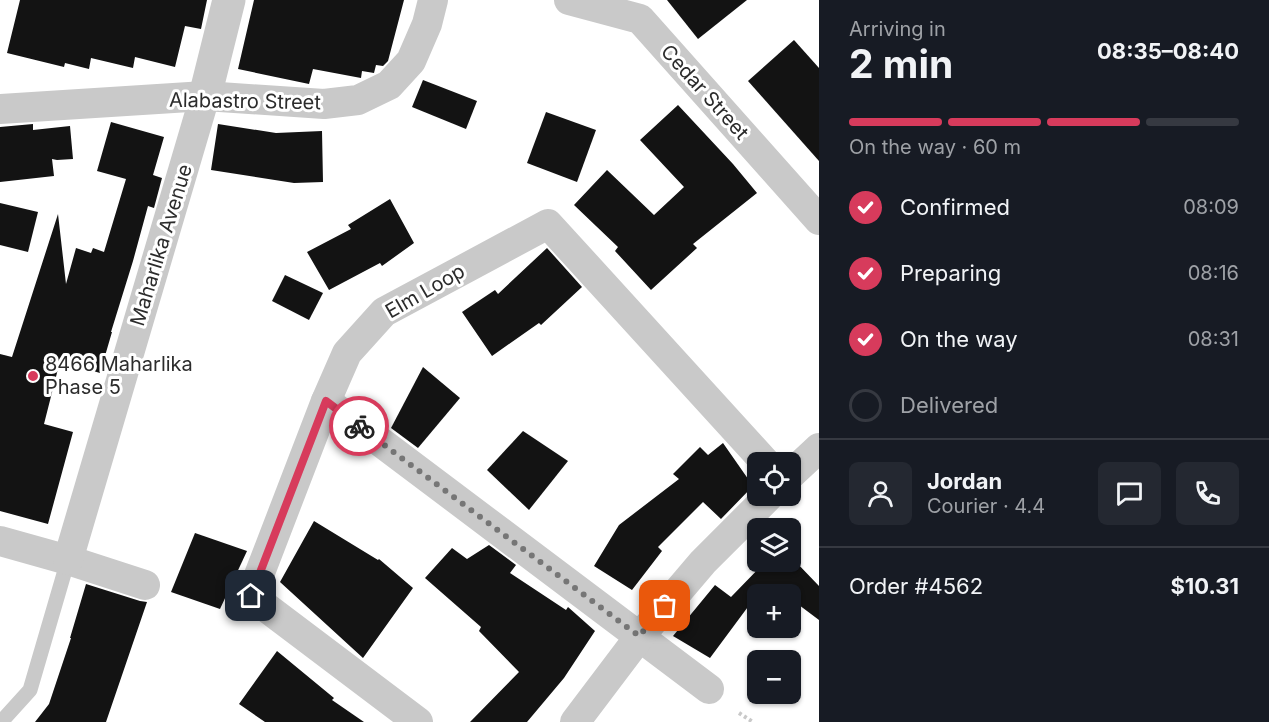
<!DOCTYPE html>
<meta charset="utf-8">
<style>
:root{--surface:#171b24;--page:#242831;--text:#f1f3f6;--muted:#9ea1a6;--line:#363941;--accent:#d73b5c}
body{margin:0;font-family:Inter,sans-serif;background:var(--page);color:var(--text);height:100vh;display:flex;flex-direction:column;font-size:22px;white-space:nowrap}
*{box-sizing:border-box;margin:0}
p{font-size:20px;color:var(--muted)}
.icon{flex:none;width:33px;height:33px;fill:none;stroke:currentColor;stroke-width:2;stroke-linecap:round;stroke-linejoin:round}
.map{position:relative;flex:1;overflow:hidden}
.sheet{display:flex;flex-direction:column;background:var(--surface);width:450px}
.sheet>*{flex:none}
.controls{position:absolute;left:747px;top:452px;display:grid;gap:12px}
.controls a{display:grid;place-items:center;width:54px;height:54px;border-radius:9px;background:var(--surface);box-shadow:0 2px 4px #0004;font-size:30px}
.pin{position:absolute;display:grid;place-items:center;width:51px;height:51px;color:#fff;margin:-26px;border-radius:12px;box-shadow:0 3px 9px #0006}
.courier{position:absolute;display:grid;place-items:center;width:60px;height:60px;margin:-30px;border:4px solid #d73b5c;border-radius:50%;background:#fff;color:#222;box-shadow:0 2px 8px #0007}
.overview em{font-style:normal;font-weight:700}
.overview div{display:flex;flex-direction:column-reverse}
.overview{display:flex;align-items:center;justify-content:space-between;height:102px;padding:0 30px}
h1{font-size:39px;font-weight:700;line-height:45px}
.bar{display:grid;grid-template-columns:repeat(4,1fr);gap:9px 6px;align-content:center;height:72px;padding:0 30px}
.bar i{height:8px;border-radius:4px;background:var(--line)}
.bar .selected{background:var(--accent)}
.bar p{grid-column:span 4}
.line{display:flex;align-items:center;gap:15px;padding:0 30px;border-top:2px solid var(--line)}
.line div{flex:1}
.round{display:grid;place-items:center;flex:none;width:63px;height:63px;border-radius:9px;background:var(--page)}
ol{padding:0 30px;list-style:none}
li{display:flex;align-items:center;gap:18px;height:66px}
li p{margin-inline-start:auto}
li .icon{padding:6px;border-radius:50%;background:var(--accent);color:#fff;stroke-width:4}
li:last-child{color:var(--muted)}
li i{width:33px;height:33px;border:3px solid var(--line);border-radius:50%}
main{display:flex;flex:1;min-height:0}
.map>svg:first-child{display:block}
.building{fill:#131313}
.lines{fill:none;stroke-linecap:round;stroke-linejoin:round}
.path{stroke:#c9c9c9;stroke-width:4;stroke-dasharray:3 3;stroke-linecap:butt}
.service{stroke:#c9c9c9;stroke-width:15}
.minor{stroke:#c9c9c9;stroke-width:30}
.tertiary{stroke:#c9c9c9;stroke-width:33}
.done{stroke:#767676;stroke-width:6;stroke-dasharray:0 10.8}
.route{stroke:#d73b5c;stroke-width:8}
.poi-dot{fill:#d73b5c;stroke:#fff;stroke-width:2}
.labels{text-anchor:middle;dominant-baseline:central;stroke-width:6;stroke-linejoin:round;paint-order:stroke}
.street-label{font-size:20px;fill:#2c2c2c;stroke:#fff}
.poi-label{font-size:20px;fill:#2c2c2c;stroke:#fff;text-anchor:start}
</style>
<main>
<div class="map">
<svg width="819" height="722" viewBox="0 0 819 722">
<rect width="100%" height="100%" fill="#fff"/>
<g class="building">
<polygon points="20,0 207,0 201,29 185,26 175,67 135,57 133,68 91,58 89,69 65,63 64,67 7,53"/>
<polygon points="254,0 404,0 388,61 383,66 376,65 374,73 362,71 361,78 313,69 309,84 238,69"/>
<polygon points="667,0 747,0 698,39"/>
<polygon points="794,40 819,68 819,161 748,81"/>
<polygon points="423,80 477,101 466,129 412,107"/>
<polygon points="678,105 733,164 757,193 693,244 697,248 651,290 615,251 618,247 574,205 607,170 654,215 684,187 640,140"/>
<polygon points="546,112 596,130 577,182 527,163"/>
<polygon points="111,122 164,137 153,175 162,178 154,208 148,206 133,261 111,332 112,332 100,373 60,361 44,424 73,432 48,524 0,511 0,354 12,357 58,214 66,284 76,248 91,253 93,248 104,252 126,179 97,171"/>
<polygon points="33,124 33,130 70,126 73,159 57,160 52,159 54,176 0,182 0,127"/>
<polygon points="218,124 276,133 322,131 323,182 294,183 211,170"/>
<polygon points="390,199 414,243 382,266 380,263 329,290 307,252 351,229 348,225"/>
<polygon points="0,203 38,212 28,252 0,245"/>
<polygon points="547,248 582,287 541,325 539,323 492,356 462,312 495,290 498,294"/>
<polygon points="285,275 323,293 309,320 272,301"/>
<polygon points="423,367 460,398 418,448 391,428"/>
<polygon points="523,431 568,461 529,510 487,470"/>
<polygon points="723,443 753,486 721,519 703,502 658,547 662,551 632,590 594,566 619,525 679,479 673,474 700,447 708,455"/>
<polygon points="314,521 378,560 379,559 413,588 363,658 280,582"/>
<polygon points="195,533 247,551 220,609 171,592"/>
<polygon points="489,545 516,565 510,573 566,610 568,607 595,631 564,678 527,722 470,722 519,672 479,631 481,627 425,578 452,548 467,559"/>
<polygon points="766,561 795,561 819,586 819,620 799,605 790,612 790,594 758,594 758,598 756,596 710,658 673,636 715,585 731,597"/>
<polygon points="86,584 140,601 147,602 106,722 35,722 49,704 71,638 70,638"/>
<polygon points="277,651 334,698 332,700 364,722 265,722 239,704"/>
</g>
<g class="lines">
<polyline class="path" points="739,713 753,722"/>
<polyline class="service" points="1,722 30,690 68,560"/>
<g class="minor">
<polyline points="569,0 640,19 819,220"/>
<polyline points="0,109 205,96 324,104 358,100 389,85 411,61 427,24 433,0"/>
<polyline points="326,401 709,689"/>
<polyline points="790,475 819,448"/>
<polyline points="0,541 68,560 145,585"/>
<polyline points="68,560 205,96"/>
<polyline points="418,722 251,596 326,401 347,353 384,312 548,224 765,462"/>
<polyline points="575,722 640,636 703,562 770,495"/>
</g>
<polyline class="tertiary" points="205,96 229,0"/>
</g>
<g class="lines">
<polyline class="done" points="359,426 639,636 665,606"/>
<polyline class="route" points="251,596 326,401 359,426"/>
</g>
<circle class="poi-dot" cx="33" cy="376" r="6"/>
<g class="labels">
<g class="street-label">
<text transform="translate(705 92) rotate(48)">Cedar Street</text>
<text transform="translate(245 101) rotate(1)">Alabastro Street</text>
<text transform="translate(161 245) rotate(-73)">Maharlika Avenue</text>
<text transform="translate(425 291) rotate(-30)">Elm Loop</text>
</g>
<g class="poi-label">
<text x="45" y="364">8466 Maharlika<tspan x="45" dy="23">Phase 5</tspan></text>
</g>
</g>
</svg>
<div class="controls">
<a><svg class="icon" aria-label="locate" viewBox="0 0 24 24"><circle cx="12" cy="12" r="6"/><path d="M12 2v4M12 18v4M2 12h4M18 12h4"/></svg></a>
<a><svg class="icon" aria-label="layers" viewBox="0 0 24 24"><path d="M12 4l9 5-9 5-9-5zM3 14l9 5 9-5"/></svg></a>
<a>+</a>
<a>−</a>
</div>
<div class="pin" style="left:665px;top:606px;background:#ea580c"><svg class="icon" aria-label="bag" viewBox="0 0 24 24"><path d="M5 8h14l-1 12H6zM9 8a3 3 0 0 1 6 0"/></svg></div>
<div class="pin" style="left:251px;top:596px;background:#1f2937"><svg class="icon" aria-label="home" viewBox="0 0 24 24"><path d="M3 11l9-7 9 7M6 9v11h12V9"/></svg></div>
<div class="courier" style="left:359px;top:426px"><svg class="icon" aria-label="bike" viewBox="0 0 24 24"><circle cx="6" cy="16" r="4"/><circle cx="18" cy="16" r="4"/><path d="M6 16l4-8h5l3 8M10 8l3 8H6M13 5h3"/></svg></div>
</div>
<section class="sheet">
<div class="overview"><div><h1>2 min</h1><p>Arriving in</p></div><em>08:35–08:40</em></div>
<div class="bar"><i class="selected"></i><i class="selected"></i><i class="selected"></i><i></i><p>On the way · 60 m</p></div>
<ol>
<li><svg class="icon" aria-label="check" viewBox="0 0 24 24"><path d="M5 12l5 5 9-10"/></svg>Confirmed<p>08:09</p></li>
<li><svg class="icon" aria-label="check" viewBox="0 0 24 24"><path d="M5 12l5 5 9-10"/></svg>Preparing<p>08:16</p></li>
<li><svg class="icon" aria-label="check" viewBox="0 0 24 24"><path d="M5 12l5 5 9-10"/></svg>On the way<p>08:31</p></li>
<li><i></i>Delivered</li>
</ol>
<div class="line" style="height:108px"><a class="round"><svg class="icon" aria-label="person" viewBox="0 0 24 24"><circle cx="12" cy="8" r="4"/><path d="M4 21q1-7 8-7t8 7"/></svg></a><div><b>Jordan</b><p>Courier · 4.4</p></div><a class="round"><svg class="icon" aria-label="chat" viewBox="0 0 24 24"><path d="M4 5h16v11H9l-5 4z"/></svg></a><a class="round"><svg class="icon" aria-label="phone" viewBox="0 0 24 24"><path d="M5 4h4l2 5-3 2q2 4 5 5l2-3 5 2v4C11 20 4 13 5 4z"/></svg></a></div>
<div class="line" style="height:78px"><div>Order #4562</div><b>$10.31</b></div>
</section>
</main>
